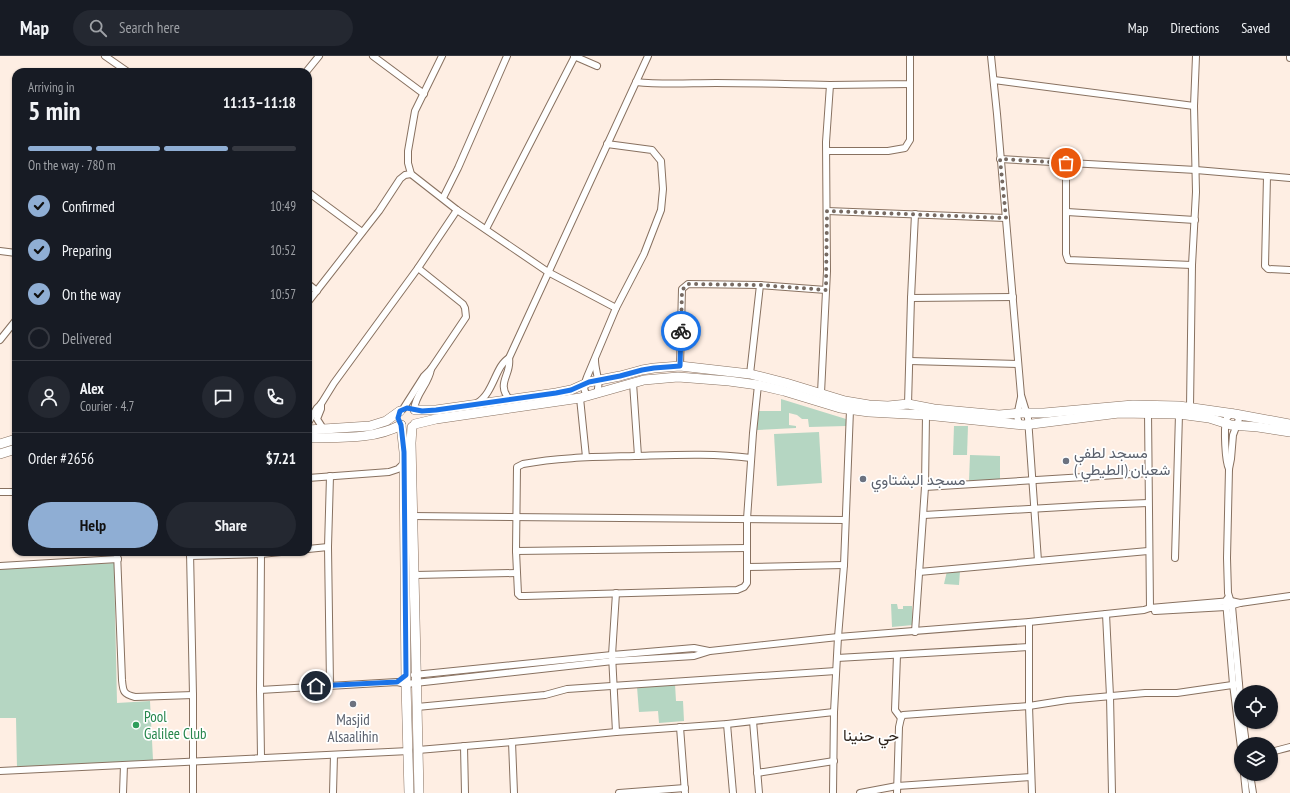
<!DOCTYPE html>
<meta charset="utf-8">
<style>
:root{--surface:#171b24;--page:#242831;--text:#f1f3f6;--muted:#9ea1a6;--line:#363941;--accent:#8faed4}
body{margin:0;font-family:"PT Sans Narrow",Vazirmatn,sans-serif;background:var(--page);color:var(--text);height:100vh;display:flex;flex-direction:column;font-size:15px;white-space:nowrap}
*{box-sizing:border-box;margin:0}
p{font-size:13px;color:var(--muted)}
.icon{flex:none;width:22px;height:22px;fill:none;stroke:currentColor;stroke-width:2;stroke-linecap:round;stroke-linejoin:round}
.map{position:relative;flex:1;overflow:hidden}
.details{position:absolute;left:12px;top:12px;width:300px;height:488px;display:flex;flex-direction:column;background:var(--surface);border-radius:12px;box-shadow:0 1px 3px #0004}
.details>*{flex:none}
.fabs{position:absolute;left:1234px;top:629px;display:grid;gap:8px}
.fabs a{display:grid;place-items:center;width:44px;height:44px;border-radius:50%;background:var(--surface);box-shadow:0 1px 3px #0004;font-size:20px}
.pin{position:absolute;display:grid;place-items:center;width:34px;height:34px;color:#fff;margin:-17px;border:2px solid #fff;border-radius:50%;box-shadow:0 1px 4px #0007}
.courier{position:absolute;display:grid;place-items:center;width:40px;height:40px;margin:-20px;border:3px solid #1a73e8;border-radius:50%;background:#fff;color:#222;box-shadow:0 1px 5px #0007}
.headline em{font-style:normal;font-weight:700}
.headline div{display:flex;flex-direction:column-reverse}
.headline{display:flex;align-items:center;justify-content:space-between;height:68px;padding:0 16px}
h1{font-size:26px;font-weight:700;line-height:30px}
.bar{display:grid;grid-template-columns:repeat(4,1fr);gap:6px 4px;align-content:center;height:48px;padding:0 16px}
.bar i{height:5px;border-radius:3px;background:var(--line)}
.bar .active{background:var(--accent)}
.bar p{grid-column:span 4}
.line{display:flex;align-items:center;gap:10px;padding:0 16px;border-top:1px solid var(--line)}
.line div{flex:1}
.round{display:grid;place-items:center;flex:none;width:42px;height:42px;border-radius:21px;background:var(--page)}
ol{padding:0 16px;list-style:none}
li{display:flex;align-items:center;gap:12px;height:44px}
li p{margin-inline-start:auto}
li .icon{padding:4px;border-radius:50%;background:var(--accent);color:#111;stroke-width:4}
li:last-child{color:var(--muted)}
li i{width:22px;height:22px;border:2px solid var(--line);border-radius:50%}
.cta{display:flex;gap:8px;margin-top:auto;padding:8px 16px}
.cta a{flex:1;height:46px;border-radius:24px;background:var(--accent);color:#111;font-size:16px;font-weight:700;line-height:46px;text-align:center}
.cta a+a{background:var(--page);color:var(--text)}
header{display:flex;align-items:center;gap:24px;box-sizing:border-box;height:56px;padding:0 20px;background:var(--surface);border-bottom:1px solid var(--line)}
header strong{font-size:19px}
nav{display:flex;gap:22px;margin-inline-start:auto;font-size:14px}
.search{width:280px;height:36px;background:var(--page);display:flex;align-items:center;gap:10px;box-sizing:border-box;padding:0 14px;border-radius:22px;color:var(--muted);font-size:15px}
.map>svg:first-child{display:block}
.green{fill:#b5d6c2}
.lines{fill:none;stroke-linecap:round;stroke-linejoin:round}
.street-casing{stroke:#887160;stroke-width:8}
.secondary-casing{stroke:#887160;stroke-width:10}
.street{stroke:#fff;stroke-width:6}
.secondary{stroke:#fff;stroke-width:9}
.done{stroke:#766a62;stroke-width:4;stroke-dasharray:0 7.2}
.route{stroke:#1a73e8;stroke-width:5}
.worship-dot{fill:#6b7280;stroke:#fff;stroke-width:1.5}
.leisure-dot{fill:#2e9e5b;stroke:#fff;stroke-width:1.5}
.labels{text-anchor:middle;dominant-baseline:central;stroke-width:3.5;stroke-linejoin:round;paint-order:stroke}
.worship-label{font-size:15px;fill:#5b616d;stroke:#fff;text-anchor:start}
.leisure-label{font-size:15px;fill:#27864d;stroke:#fff;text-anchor:start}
.neighbourhood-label{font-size:16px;fill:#2d231c;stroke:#fff}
</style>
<header>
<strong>Map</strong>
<div class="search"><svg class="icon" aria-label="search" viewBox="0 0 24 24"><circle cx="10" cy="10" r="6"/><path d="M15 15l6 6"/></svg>Search here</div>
<nav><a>Map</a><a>Directions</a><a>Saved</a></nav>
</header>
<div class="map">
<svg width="1290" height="737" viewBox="0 0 1290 737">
<rect width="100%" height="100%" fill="#feeee3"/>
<g class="green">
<polygon points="781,343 846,363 846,370 809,371 808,363 802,363 797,359 789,357 789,369 796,370 796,372 757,374 758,355 781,355"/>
<polygon points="954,370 968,370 967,399 953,399"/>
<polygon points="819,376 822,427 777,430 774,378"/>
<polygon points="970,399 1000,400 1000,425 969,425"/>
<polygon points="114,507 117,647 150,645 153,704 17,712 16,662 0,662 0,513"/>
<polygon points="947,515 960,515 959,529 944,528"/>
<polygon points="891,548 897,548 898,553 903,553 903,550 912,550 913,569 892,571"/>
<polygon points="675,628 676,645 683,645 684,665 659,667 658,655 639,656 637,631"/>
</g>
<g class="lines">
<g class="street-casing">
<g id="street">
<polyline points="105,0 128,16"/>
<polyline points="373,0 424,38"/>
<polyline points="442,0 415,55 408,95 408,107 411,118 457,154 548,216 616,252"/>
<polyline points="574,0 597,10"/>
<polyline points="991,0 997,58 1021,339 1028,362 1038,505"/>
<polyline points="1290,0 1290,2"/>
<polyline points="306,16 319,0"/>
<polyline points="994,24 1194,50"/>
<path d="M636,26C663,29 689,27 716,27C754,27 792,28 830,29"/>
<polyline points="827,95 888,95 905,92 910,84 910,28"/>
<polyline points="1000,103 1196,114 1290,122"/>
<polyline points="1066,107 1066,198 1068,204 1192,209"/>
<polyline points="1267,120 1265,210 1268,213 1290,214"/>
<polyline points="308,136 362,176"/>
<polyline points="443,142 458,112 507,0"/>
<polyline points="827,155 1006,162"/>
<polyline points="1067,156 1195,164"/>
<polyline points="486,173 575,0"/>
<polyline points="0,195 16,197"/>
<polyline points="308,228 317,235"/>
<polyline points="911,242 1013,241"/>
<polyline points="308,246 379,155 400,123 405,119 411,118"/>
<polyline points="0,284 16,264"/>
<path d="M595,304C595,316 602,328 596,338"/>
<polyline points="910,305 1018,308"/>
<polyline points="680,310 682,233 688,228 760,229 826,234"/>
<polyline points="750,318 760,229"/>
<polyline points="633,327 638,400"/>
<polyline points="821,337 827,215 826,86 830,29 910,28 910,0"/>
<path d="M589,340C582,335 584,329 587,321L616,252L644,198L661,154L663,133L661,105L652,94L607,88"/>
<polyline points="580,342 586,401"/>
<path d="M510,344C495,327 512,319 509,302L648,0"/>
<path d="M477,347C494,337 495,310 509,302"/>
<polyline points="321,348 321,353 317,363 324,374"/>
<polyline points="908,348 911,242 915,158"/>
<polyline points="1190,351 1192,209 1196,136 1194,50 1196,0"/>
<polyline points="403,353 424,320 431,313 466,261 465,252 463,248 418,212"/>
<path d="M414,354C415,338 429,328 431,313"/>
<polyline points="1148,356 1150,552"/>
<polyline points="1235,358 1239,363 1233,379 1231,403 1229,413 1227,502 1228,537 1232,550 1241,650"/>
<polyline points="308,367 317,352 321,348 334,327 418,212 457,154"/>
<polyline points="1019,368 1017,360 1021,341"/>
<path d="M751,402C712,397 674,399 635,400C598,401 560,401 523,408L517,411L516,495L518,538L520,540H525L737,534L744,531L747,527V463L753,377L758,329"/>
<path d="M1229,413C1225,405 1224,373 1226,364C1227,360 1230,359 1233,357"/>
<polyline points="308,422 389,416 398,413 404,407"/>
<polyline points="925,431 1149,417"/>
<polyline points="0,436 16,436"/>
<polyline points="924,459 1098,449 1148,447"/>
<polyline points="411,460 845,464"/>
<polyline points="308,493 328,491"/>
<polyline points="516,495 747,492"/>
<path d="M117,496L122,624C123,635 123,638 135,641L193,639"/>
<polyline points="190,496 193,639 193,737"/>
<polyline points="190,500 261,498 281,496"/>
<polyline points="1175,502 1179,358"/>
<polyline points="0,510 118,503"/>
<polyline points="747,511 844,509"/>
<polyline points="919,516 1148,495"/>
<polyline points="415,519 516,517"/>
<polyline points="616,537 612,599 616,676"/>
<polyline points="1227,543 1226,545 1233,628 1241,692"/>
<polyline points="1155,555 1226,551 1240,547 1290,540"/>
<polyline points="1106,558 1110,640 1112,737"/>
<polyline points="1029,566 1029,650 1032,737"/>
<polyline points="915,576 925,431 926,359"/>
<polyline points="897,599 895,654 901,662"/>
<polyline points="837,602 1029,591"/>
<polyline points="414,619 612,599 694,592 709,595"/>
<polyline points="330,629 328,491 330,420"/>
<polyline points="260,634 397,626 406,628 613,605 694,600 710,595 838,581 1029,566 1144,554 1150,552 1231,545 1240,547"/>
<polyline points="417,651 545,639 567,633 836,615"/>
<polyline points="753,665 759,737"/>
<polyline points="1243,666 1246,688"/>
<polyline points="727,668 733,737"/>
<polyline points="680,671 685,737"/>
<polyline points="512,686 514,737"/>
<polyline points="464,690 465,737"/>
<polyline points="418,694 512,686 616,676 727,668 834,656"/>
<polyline points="1271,696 1290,691"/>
<polyline points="261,701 260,634 261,498"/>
<polyline points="0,715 409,695"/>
<polyline points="757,717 834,705"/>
<polyline points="1244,718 1246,737"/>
<polyline points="1250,718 1253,737"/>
<polyline points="123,737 124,709"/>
<polyline points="333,737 334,699"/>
<polyline points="619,737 685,732"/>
<polyline points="833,737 834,656 838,581 844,509 850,354"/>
<polyline points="860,737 897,730 1031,721"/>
<polyline points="897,737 899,671 901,662 903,659 1029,650 1067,644 1145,637 1177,637 1239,628"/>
</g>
</g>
<g class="secondary-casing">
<g id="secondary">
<polyline points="415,354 436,354 556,337 571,334 589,326 620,320 642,314 654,312 680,310 750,318 786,327 845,345 869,349 888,350 908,348 934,353 999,359 1020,357 1044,357 1133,349 1179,350 1235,358 1290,368"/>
<polyline points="415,368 436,363 580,342 644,324 678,321 729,325 758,329 784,335 840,352 869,356 926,359 1024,369 1119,357 1179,358 1209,362 1231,369 1258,371 1290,376"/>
<polyline points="401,369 404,396 406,628 409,737"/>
<polyline points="412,371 411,387 419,737"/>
<polyline points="308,374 370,370 386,365 400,355"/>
<path d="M308,382C339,381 373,384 401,369"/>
<polyline points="0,388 16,383"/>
<polyline points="0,398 16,393"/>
</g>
</g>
<use href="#street" class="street"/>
<use href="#secondary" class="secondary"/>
</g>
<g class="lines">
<polyline class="done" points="681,275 682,234 688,228 760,229 826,234 827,155 1006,162 1000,103 1066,107"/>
<polyline class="route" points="316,630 397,626 406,619 404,396 401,369 398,362 400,355 407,352 422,355 436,354 556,337 571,334 589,326 620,320 642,314 654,312 680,310 681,275"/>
</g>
<g class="worship-dot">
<circle cx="1066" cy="405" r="4"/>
<circle cx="863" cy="423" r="4"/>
<circle cx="353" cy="648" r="4"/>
</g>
<circle class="leisure-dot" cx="136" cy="669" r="4"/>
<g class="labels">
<g class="worship-label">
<text x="1074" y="396">مسجد لطفي<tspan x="1074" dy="17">شعبان (الطيطي )</tspan></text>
<text x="871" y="423">مسجد البشتاوي</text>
<text x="353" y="663" text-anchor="middle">Masjid<tspan x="353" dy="17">Alsaalihin</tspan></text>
</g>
<g class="leisure-label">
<text x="144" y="660">Pool<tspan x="144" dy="17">Galilee Club</tspan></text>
</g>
<g class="neighbourhood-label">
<text x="871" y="679">حي حنينا</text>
</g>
</g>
</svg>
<div class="fabs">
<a><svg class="icon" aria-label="locate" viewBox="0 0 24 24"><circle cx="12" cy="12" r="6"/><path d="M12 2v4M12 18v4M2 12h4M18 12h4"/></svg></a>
<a><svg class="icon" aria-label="layers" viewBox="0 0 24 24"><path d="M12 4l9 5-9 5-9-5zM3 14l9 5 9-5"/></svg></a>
</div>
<div class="pin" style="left:1066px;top:107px;background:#ea580c"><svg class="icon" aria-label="bag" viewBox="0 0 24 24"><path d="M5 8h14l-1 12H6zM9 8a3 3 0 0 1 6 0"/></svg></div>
<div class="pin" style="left:316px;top:630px;background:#1f2937"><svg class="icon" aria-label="home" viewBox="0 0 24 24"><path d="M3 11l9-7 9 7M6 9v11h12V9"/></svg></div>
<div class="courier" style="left:681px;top:275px"><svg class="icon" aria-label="bike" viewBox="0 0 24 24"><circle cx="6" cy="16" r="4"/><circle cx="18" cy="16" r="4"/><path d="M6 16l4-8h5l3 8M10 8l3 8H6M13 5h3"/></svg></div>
<section class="details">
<div class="headline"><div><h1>5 min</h1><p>Arriving in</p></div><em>11:13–11:18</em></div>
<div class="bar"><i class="active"></i><i class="active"></i><i class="active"></i><i></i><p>On the way · 780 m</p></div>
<ol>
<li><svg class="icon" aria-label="check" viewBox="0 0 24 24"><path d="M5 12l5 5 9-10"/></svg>Confirmed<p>10:49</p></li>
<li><svg class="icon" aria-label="check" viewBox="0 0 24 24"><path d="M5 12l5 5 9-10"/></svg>Preparing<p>10:52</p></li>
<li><svg class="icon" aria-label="check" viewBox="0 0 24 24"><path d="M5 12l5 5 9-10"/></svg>On the way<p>10:57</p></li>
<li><i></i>Delivered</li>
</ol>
<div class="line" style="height:72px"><a class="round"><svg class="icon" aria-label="person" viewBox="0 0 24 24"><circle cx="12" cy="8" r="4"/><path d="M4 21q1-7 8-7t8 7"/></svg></a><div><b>Alex</b><p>Courier · 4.7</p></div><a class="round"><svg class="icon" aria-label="chat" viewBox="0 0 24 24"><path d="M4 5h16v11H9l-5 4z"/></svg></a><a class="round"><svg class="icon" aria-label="phone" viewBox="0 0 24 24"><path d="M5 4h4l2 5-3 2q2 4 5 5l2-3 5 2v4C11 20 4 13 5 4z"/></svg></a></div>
<div class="line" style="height:52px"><div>Order #2656</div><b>$7.21</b></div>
<div class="cta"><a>Help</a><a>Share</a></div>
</section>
</div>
